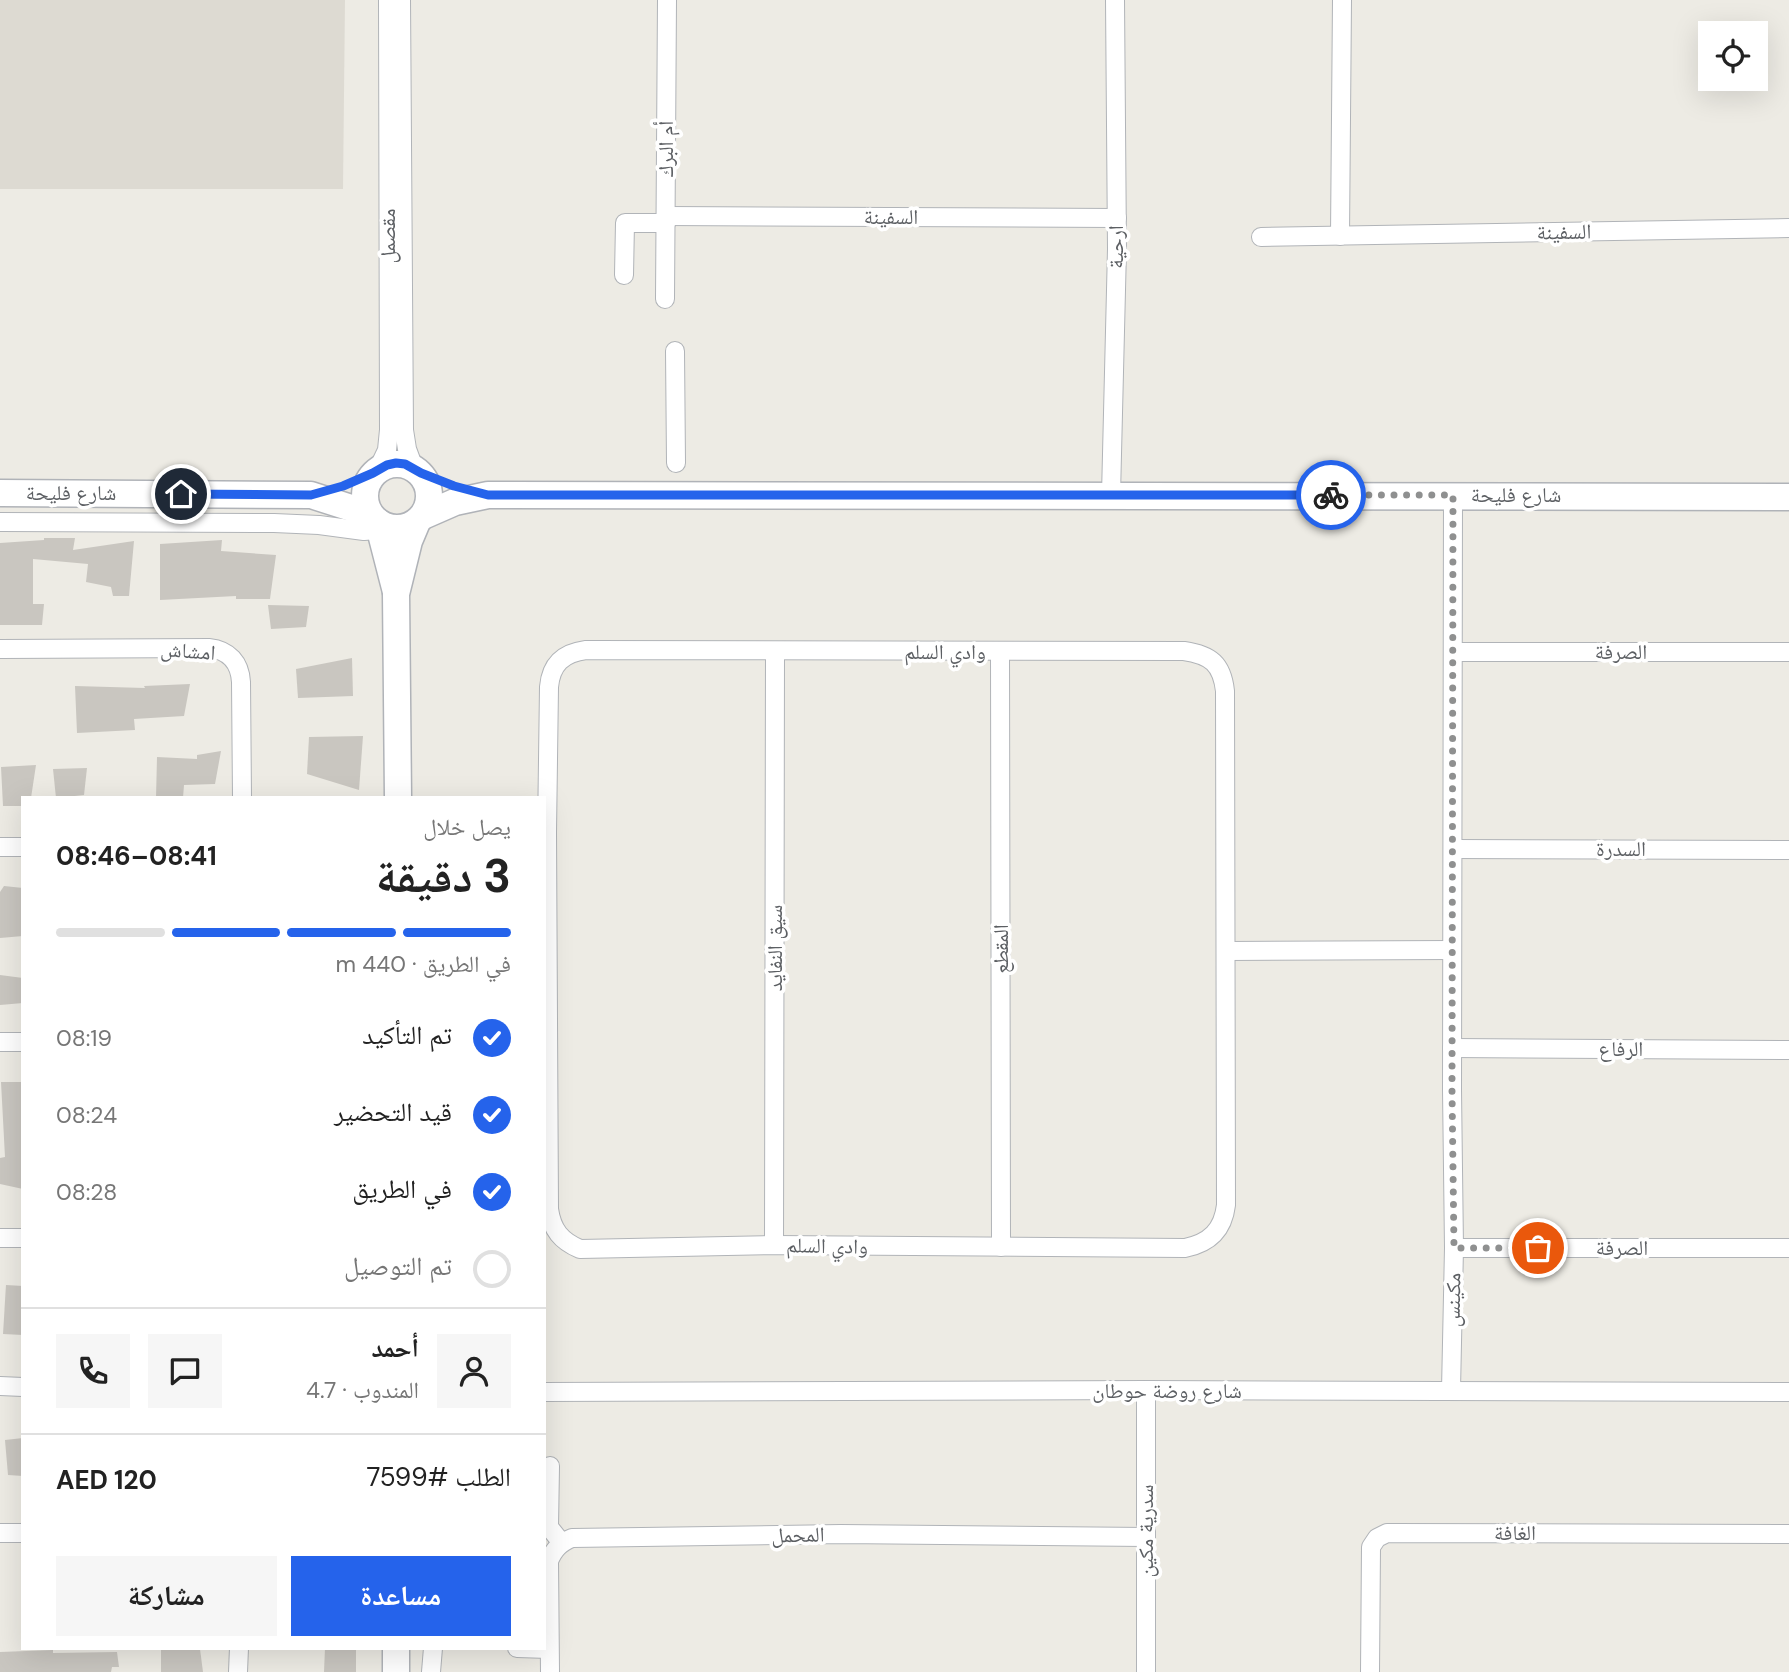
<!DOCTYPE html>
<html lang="ar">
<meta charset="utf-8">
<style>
:root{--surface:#fff;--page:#f6f6f6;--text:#222;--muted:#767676;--line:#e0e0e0;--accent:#2563eb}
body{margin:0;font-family:"DM Sans","Noto Naskh Arabic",sans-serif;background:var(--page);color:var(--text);direction:rtl;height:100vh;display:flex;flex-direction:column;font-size:26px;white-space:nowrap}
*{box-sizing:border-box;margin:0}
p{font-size:23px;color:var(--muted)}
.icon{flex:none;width:38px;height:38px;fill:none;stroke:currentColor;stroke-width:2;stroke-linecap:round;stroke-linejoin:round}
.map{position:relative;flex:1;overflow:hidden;direction:ltr}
.side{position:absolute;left:21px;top:796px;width:525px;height:854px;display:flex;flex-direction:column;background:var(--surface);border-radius:0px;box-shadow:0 7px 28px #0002;direction:rtl}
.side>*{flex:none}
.tools{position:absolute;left:1698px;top:21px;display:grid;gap:14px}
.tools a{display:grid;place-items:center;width:70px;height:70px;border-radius:0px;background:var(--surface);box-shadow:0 7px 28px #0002;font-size:35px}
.pin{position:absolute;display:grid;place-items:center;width:60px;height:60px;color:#fff;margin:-30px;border:4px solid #fff;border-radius:50%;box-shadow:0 2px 7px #0007}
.courier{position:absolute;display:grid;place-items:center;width:70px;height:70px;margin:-35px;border:5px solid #2563eb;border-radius:50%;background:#fff;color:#222;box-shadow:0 2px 9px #0007}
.head em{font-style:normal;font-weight:700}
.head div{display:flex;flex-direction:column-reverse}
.head{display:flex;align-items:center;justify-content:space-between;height:119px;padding:0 35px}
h1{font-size:46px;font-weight:700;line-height:52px}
.bar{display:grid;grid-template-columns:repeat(4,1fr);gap:10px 7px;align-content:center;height:84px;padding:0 35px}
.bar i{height:9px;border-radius:5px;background:var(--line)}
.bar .active{background:var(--accent)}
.bar p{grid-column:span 4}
.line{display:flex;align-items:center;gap:18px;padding:0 35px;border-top:2px solid var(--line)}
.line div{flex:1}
.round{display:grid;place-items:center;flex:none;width:74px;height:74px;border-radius:0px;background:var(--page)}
ol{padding:0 35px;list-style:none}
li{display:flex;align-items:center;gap:21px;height:77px}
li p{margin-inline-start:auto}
li .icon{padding:7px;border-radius:50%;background:var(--accent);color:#fff;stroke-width:4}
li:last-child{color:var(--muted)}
li i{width:38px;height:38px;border:4px solid var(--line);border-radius:50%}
.action{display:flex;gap:14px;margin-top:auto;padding:14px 35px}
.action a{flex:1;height:80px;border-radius:0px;background:var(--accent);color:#fff;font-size:28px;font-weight:700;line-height:80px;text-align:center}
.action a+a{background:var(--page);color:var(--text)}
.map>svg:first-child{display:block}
.education{fill:#dddad2}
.building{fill:#c9c6c0}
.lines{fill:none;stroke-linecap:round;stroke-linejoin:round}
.street-casing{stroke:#b1b4b8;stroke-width:20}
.secondary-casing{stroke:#b0b3b8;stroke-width:29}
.street{stroke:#fff;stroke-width:18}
.secondary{stroke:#fff;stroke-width:26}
.done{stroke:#8f9090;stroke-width:7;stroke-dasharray:0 12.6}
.route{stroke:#2563eb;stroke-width:9}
.labels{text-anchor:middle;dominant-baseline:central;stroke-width:7;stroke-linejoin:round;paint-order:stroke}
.street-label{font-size:21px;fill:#5c5f63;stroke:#fff}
</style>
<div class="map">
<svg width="1789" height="1672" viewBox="0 0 1789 1672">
<rect width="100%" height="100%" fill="#edebe4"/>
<polygon class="education" points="0,0 345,0 343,189 0,189"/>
<g class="building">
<polygon points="44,538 75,538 73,550 134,541 129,596 113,596 111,587 86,582 88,564 33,559 33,604 44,604 42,625 0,625 0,543 44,540"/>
<polygon points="222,540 221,551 276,555 270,599 236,599 236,596 160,600 160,544"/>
<polygon points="268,605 309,606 306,627 271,629"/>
<polygon points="352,658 353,696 298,698 296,669"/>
<polygon points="190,684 184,716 134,719 135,730 77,733 75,686 145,688 144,686"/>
<polygon points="363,736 359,790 307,774 309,737"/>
<polygon points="221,751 215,784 184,785 183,798 156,798 157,757 197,759 197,755"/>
<polygon points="36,765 31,798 23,798 23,806 3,806 1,767"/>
<polygon points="87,768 84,795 56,798 53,769"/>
<polygon points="4,886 23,888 23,936 0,938 0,892"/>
<polygon points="0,975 23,978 23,1003 0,1005"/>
<polygon points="1,1082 23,1082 23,1189 0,1184 0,1158 5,1157"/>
<polygon points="6,1285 23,1286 23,1335 3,1334"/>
<polygon points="23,1438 23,1476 8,1475 5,1440"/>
<polygon points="161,1648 200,1649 203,1672 161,1672"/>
<polygon points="325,1648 356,1648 356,1672 324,1672"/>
<polygon points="53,1650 53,1653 117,1652 119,1667 112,1667 111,1672 0,1672 0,1652"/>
</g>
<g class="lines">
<g class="street-casing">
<g id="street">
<polyline points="401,0 404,430 407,449 414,468"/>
<polyline points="666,216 1117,218"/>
<polyline points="1340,236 1342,0"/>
<polyline points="1261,237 1789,228"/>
<polyline points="624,275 625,223 666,223"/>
<polyline points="665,299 667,0"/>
<polyline points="675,351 676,463"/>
<polyline points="378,469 387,450 389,430 388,0"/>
<polyline points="1111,495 1117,249 1115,0"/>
<polyline points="0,522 274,523 319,525 364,531 388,529"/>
<path d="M0,649L209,648C229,650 240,663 241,682L242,798"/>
<path d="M586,650L1184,651C1211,655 1222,664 1225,691L1226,1205C1223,1230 1210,1243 1185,1248L774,1245L580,1249C561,1241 552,1230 549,1209L547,833L549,687C551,664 563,653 586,650Z"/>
<polyline points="1000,652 1001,1247"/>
<polyline points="1453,652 1789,652"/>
<polyline points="0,847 23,847"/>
<polyline points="1453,849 1789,850"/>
<polyline points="1227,951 1452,950"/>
<polyline points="0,1042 23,1042"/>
<polyline points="1452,1048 1789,1050"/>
<polyline points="0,1238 23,1238"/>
<polyline points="774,1245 775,652"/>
<polyline points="1454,1248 1789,1248"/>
<polyline points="0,1386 23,1387"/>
<polyline points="1451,1390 1454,1248 1452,1090 1453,495"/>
<polyline points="544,1392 1146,1390 1789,1392"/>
<polyline points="550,1466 549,1527 561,1542"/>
<polyline points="0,1533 23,1533"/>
<polyline points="517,1648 549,1649"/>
<polyline points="238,1672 239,1648"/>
<polyline points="431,1672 433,1648"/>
<path d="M550,1672L549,1561C554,1549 560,1543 572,1538L841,1534L1146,1537"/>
<polyline points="1146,1672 1146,1390"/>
<polyline points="1370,1672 1371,1547 1377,1538 1387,1533 1789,1534"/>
</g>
</g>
<g class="secondary-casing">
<g id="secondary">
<circle cx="397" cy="496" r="32"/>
<polyline points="0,493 311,495 370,514"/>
<polyline points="423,516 455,502 488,495 1789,497"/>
<polyline points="378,522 396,592"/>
<polyline points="398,798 396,594 409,541 417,522"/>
<polyline points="396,1672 396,1648"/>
</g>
</g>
<use href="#street" class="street"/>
<use href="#secondary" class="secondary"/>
</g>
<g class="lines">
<polyline class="done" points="1331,495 1453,495 1452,1090 1454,1248 1538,1248"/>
<polyline class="route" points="181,494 311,495 343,486 373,473 387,465 396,463 405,464 421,473 454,486 488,495 1331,495"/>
</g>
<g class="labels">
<g class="street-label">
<text transform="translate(666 149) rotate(-90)">أم البرك</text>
<text x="891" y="217">السفينة</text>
<text transform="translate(1564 232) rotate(-1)">السفينة</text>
<text transform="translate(388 236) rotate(-90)">مقصمل</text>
<text transform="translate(1116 247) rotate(-90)">ارحية</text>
<text x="71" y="493">شارع فليحة</text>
<text x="1516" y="495">شارع فليحة</text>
<text transform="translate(188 651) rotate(4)">امشاش</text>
<text x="945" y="652">وادي السلم</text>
<text x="1621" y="652">الصرفة</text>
<text x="1621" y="849">السدرة</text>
<text transform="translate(775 948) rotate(-90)">سيق النفايد</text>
<text transform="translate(1001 949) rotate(-90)">المقطع</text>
<text x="1621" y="1049">الرفاع</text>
<text transform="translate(827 1246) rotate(1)">وادي السلم</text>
<text x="1622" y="1248">الصرفة</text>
<text transform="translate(1453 1300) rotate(-89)">مكينس</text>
<text x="1167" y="1391">شارع روضة حوطان</text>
<text transform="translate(1146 1531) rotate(-90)">سدرية مكين</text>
<text x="1515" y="1533">الغافة</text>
<text transform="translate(798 1535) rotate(-1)">المحمل</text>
</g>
</g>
</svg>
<div class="tools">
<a><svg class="icon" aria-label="locate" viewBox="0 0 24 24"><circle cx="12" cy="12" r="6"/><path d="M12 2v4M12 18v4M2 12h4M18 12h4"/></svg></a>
</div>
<div class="pin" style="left:1538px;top:1248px;background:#ea580c"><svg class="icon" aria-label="bag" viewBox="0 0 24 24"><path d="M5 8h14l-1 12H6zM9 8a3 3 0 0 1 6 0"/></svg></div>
<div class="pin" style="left:181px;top:494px;background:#1f2937"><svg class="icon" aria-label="home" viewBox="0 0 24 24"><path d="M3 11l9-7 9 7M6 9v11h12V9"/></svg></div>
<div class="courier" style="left:1331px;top:495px"><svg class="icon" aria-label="bike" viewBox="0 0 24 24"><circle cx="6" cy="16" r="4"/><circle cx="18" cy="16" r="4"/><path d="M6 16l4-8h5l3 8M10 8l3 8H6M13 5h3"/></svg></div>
<section class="side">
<div class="head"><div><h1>3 دقيقة</h1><p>يصل خلال</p></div><em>08:41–08:46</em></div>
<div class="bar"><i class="active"></i><i class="active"></i><i class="active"></i><i></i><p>في الطريق · 440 m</p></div>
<ol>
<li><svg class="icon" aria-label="check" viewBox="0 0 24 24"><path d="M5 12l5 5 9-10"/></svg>تم التأكيد<p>08:19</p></li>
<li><svg class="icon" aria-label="check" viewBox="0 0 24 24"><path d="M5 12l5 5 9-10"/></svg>قيد التحضير<p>08:24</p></li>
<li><svg class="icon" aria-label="check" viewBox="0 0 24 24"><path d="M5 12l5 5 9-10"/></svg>في الطريق<p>08:28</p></li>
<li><i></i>تم التوصيل</li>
</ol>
<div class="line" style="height:126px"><a class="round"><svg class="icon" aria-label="person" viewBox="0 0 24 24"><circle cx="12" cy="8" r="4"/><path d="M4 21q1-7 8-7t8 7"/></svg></a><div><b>أحمد</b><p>المندوب · 4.7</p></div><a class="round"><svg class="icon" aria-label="chat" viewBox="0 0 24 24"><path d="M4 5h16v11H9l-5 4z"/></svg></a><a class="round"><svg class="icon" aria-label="phone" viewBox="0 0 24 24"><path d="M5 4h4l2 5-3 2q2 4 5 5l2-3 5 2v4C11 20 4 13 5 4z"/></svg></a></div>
<div class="line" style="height:91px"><div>الطلب #7599</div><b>AED 120</b></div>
<div class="action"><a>مساعدة</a><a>مشاركة</a></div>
</section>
</div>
